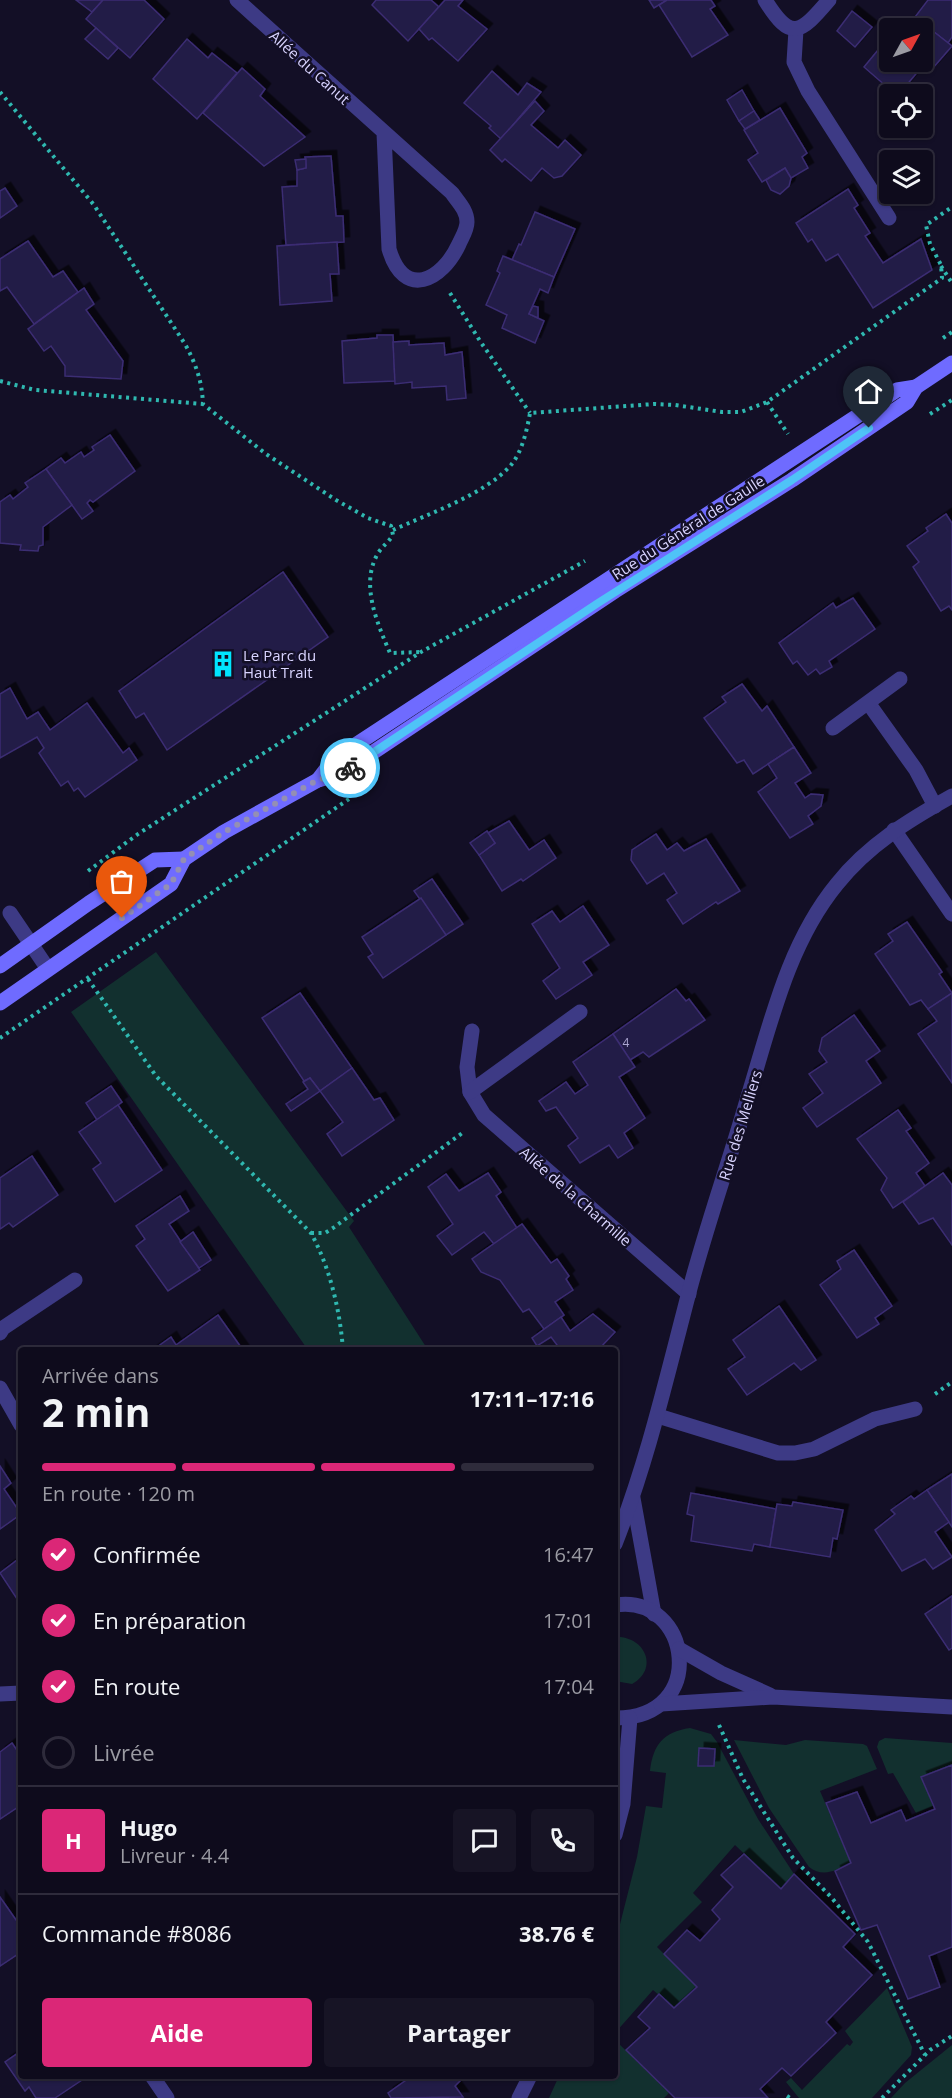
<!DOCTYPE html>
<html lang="fr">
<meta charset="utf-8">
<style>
:root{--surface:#0e0b1c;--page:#171425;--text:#f1f3f6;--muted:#9b9ba3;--line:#2e2b3b;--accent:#db2777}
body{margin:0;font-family:"Open Sans",sans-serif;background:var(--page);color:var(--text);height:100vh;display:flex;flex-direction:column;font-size:22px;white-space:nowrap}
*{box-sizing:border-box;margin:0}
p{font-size:20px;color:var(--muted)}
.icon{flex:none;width:33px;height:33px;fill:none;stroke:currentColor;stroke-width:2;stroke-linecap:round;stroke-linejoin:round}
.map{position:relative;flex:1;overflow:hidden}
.details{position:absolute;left:18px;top:1347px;width:600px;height:732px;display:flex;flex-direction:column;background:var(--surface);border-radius:6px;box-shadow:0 2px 4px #0004,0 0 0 2px var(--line)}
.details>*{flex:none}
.needle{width:39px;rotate:50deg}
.buttons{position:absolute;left:879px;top:18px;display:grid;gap:12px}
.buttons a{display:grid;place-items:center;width:54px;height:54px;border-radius:6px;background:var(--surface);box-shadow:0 2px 4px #0004,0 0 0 2px var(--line);font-size:30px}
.pin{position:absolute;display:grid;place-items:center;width:51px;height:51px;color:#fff;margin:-62px -26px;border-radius:50% 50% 50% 0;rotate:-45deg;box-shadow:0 0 6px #0007}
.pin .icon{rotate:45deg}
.courier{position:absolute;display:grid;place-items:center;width:60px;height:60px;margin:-30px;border:4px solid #4fc3f7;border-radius:50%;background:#fff;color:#222;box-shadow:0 2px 8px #0007}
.summary em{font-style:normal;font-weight:700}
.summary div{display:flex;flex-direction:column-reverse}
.summary{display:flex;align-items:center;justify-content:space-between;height:102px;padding:0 24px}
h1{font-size:39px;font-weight:700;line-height:45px}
.bar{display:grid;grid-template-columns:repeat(4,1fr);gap:9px 6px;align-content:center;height:72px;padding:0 24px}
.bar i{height:8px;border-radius:4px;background:var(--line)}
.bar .active{background:var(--accent)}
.bar p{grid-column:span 4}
.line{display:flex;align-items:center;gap:15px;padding:0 24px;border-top:2px solid var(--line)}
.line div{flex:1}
.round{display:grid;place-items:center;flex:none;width:63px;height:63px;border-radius:6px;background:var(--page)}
ol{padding:0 24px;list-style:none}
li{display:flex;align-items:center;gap:18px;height:66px}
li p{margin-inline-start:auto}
li .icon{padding:6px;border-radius:50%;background:var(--accent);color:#fff;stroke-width:4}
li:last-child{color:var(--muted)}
li i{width:33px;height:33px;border:3px solid var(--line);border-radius:50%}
.action{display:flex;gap:12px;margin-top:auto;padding:12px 24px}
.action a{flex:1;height:69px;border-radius:6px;background:var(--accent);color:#fff;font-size:24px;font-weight:700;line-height:69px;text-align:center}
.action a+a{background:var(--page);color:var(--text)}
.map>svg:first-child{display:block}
.green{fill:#12302f}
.building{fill:#241b47;stroke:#3b2d73;stroke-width:1.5;filter:url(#shadow)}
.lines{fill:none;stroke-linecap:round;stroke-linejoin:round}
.path{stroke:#2fb8b0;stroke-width:4;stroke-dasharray:3 4.5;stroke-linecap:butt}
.lane{stroke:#3d3a85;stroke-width:15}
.street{stroke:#3d3a85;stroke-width:15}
.secondary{stroke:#6f6bff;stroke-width:15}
.done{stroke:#948fb3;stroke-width:6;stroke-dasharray:0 10.8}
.route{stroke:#4fc3f7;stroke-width:8}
.labels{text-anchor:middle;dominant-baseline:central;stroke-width:5;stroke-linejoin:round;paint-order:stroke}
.number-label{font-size:12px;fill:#aca6d1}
.street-label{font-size:15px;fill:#d9d4ff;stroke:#130f26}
.poi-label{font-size:15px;fill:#d9d4ff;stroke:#130f26;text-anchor:start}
</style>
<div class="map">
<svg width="952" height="2098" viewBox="0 0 952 2098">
<defs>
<filter id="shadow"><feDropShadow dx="5.5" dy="-5.5" stdDeviation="0" flood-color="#0009"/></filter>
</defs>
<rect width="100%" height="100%" fill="#130f26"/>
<g class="green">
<polygon points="156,952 354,1221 349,1227 428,1350 308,1350 71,1012"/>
<path d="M615,1637C644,1635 660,1668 632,1684L615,1681Z"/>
<path d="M690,1728L711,1734L717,1742L758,1819L794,1874L781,1889L735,1845L693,1893L702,1902L657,1947L697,1987L674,2008L653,1990L615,2033V1944L637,1857L646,1806L662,1808L666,1773L650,1771C653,1745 663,1732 690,1728Z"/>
<polygon points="885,1738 952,1743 952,1766 921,1777 933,1806 916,1813 893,1773 888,1774 877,1747 879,1741"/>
<path d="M734,1740L786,1745L805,1740L863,1744L867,1746L877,1769L820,1791L851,1863C837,1870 823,1878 809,1867L769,1808Z"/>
<polygon points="887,1988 912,2047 911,2055 872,2098 799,2098 786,2082 791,2078 802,2090 847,2044 850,2046 853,2042 845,2031"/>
<polygon points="615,2040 669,2093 664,2098 549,2098 559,2076 615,2076"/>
<polygon points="952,2045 952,2098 891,2098 905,2083"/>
</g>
<g class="building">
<polygon points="76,0 103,0 92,12"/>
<polygon points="103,0 144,0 164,19 130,58 86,19"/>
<polygon points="376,0 431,0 439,7 408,41 372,5"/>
<polygon points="445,0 463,0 458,6 487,29 458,61 432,38 429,40 419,29"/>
<polygon points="649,0 667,0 654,8"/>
<polygon points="667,0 711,0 715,6 710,9 728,35 692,57 659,5"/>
<polygon points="928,0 952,0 952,37 948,43 915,17"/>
<polygon points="852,11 872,27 855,47 837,31"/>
<polygon points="915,17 952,46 933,68 929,64 923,71 920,69 905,87 902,85 895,94 864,67 888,38 890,62 922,62 922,28 899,28 902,25 906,28"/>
<polygon points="96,28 118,48 108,59 85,39"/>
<polygon points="187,39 208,58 212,53 237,73 197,119 153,79"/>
<polygon points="242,68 265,89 260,96 305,137 264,166 203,113"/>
<polygon points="492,71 518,95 527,83 541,92 501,139 489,128 491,126 464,103"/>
<polygon points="742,90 754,111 739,121 727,100"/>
<polygon points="535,101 544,111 531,125 558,148 565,140 581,155 562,176 554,178 542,168 531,181 505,159 502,162 490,150"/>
<polygon points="780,108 807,153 802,157 808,168 791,178 785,168 762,182 748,160 758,153 744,130"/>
<polygon points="754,111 760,120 745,129 739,121"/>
<polygon points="331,156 336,216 343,216 344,242 286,245 282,187 297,186 297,170 306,168 305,157"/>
<polygon points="306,159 306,168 297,170 295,160"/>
<polygon points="785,168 791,178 789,186 780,194 771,190 766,180"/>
<polygon points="5,188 17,206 0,218 0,191"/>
<polygon points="848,189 858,205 854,208 870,233 865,236 883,263 921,239 932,270 873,308 838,254 826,261 812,239 808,242 796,223"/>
<polygon points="535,212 575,229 554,277 512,260 519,244 521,245"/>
<polygon points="28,241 53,277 63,271 78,292 34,324 7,287 0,291 0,259"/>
<polygon points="337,242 339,274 330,274 332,301 280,305 277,246"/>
<polygon points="503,256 554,277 548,293 540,289 529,314 544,321 535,343 502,328 507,315 486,305 500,273 497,271"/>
<polygon points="84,288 94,304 86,310 123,361 121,379 65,376 65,366 51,346 44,351 28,329"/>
<polygon points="533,306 538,307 538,318 529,314"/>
<polygon points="377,335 393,335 395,381 344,383 342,341 377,338"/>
<polygon points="409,341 409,345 444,343 445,355 462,352 466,398 447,400 446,386 412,388 412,382 395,384 393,342"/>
<polygon points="110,435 135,471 93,502 90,500 87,503 93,511 82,519 46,469 61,458 65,463 81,452 84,457 94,450 92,447"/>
<polygon points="46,469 72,505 43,527 43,545 39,546 38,551 20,550 21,545 0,543 0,502 10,495 13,499 28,487 25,483"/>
<polygon points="946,514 952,523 952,610 949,606 941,611 913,567 919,562 907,546 928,531 926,528"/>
<polygon points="283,572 328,637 167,750 144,713 136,718 119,691"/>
<polygon points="853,598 875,629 829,661 832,667 820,674 816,669 808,675 797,661 793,664 779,643 833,603 836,608"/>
<polygon points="742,684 762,711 767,706 794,747 753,774 744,760 737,763 704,718 726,702 722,697"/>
<polygon points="10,688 27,719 38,712 50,730 87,703 123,753 129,748 137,760 85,797 78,788 74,791 68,781 61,786 39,753 44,748 37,737 0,758 0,694"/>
<polygon points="794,747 811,773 795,783 805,798 811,794 823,795 821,806 808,816 813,824 790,838 758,792 777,778 768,764"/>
<polygon points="509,821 529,850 544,840 556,858 523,881 521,879 502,891 479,855 495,843 488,833"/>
<polygon points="487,831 495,843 479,855 470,843"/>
<polygon points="656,834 667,850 677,843 684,851 706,839 740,891 718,904 716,902 683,924 667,900 677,893 664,873 647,884 631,860 632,850"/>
<polygon points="432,879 463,924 446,935 414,891"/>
<polygon points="421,898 446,935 383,978 368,957 373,954 362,937"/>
<polygon points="583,906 609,945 583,962 592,975 556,999 543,981 560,968 532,924 552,911 560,922"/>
<polygon points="907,922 942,972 939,974 952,993 928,1009 921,1000 910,1005 875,954 893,941 888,934"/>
<polygon points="676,989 686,1001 689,999 705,1020 649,1057 643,1052 630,1060 613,1034"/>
<polygon points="300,993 352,1068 320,1091 310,1078 304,1081 262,1018"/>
<polygon points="952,993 952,1083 918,1034 937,1021 928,1009"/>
<polygon points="854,1015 880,1051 866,1061 881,1083 817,1127 803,1108 823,1093 809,1074 827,1062 819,1051 822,1038"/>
<polygon points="613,1034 635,1067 619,1077 645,1118 624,1133 633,1148 618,1158 609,1145 580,1163 568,1146 578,1138 556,1107 546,1111 539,1101 566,1082 575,1094 588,1085 573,1062"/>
<polygon points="352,1068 374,1100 380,1098 394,1120 342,1156 327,1134 343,1122 320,1091"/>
<polygon points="310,1078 320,1091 291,1111 286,1104 308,1089 303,1082"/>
<polygon points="111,1086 122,1102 97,1120 86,1103"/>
<polygon points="118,1105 162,1170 115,1202 93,1169 101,1163 79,1132"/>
<polygon points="898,1110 911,1128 906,1131 929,1163 916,1173 925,1186 893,1208 881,1190 887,1178 857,1139"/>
<polygon points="32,1156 58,1195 13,1227 9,1223 0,1229 0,1178"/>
<polygon points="488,1173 501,1192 496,1196 517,1228 494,1244 484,1232 452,1255 437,1236 453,1224 428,1187 446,1174 459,1191"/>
<polygon points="943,1173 952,1185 952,1245 933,1218 919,1224 903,1202"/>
<polygon points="180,1196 189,1211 169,1224 200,1270 168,1291 136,1246 145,1239 136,1226"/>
<polygon points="522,1224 551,1263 557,1259 569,1276 566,1279 573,1290 555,1302 564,1315 544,1329 529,1309 523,1312 500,1280 481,1272 472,1259"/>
<polygon points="193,1232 211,1260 199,1268 180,1242"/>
<polygon points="854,1250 892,1306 875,1318 879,1324 857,1338 820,1285 841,1269 837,1261"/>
<polygon points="779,1306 816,1360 801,1370 794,1363 747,1395 728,1369 745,1357 733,1340"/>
<polygon points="593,1314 615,1332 598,1350 558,1350 560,1349 551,1337 537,1346 532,1338 561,1317 570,1331"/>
<polygon points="218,1315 243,1350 153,1350 171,1337 176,1345"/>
<polygon points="0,1466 11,1483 4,1489 21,1514 0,1529"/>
<polygon points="952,1474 952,1527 927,1490"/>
<polygon points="927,1490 949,1522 935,1532 952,1557 933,1569 925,1559 902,1571 875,1530 895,1514 891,1510 911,1496 914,1499"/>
<polygon points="691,1493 776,1509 770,1547 754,1544 752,1551 691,1541 694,1516 687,1514"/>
<polygon points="793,1502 843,1510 837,1539 833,1538 830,1557 770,1547 777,1504 792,1506"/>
<polygon points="21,1557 21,1605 0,1573"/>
<polygon points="952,1596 952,1648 949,1650 925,1614"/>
<polygon points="12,1743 21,1756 21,1805 0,1819 0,1752"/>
<polygon points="699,1748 715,1749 714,1766 698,1766"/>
<polygon points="952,1765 952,1947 929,1956 940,1987 908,1999 877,1925 861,1930 835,1871 851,1863 826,1803 857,1792 871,1823 901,1810 906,1821 935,1809 921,1777"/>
<polygon points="744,1854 781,1889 794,1874 855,1934 843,1947 872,1975 826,2022 836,2033 791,2076 782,2068 760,2089 768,2098 675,2098 626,2050 650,2028 638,2017 659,1994 674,2008 697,1987 664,1954 687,1930 700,1941 720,1919 712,1910 733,1887 721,1875"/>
<polygon points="0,1897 21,1927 21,1952 0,1966"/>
<polygon points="21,2051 21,2076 88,2076 55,2098 36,2098 29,2087 25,2091 5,2062"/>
<polygon points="412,2076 456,2076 460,2081 455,2086 463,2097 391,2098 388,2093"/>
</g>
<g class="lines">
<g class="path">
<path d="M0,92L94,205L185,344C196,364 202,381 203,404L266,454L336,500L368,518L391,526L393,535C388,543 380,548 376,557C361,587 378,625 390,653L420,652"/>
<polyline points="941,266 952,283"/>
<polyline points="450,293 480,341 530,413"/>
<polyline points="943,338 952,332"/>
<polyline points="0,381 35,390 203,404"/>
<polyline points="767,402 788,434"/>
<polyline points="930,414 952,400"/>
<path d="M393,530C428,514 486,494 511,465C522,452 527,430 530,413L654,404L675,405L722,412H741L767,402L942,278L941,265L930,244L926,225L952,207"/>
<polyline points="88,871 138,834 421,652 585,561"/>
<path d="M88,979L156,1076L311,1233C330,1268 340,1310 343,1350"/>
<polyline points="0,1038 349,799"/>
<polyline points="311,1233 325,1233 333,1228 465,1131"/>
<polyline points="935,1394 952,1382"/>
<polyline points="719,1725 743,1779 793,1858 831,1897 868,1942 925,2055"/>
<polyline points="787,2096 790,2098"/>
<polyline points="882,2098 930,2050 952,2036"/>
</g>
<g class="lane">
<polyline points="796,30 794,62 808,91 889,218"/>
<polyline points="10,913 48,969"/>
</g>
<g class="street">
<path d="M237,0L452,193C458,202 467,210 467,222C467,230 462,237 459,244C442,281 404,300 389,249L384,133"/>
<path d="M765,0C791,42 800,34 829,0"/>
<polyline points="869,704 916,770 935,806"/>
<polyline points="833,728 900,679"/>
<polyline points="894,830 952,914"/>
<polyline points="472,1031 467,1067 470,1092 484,1115 689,1294"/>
<polyline points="470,1092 580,1012"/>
<polyline points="0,1333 3,1328 75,1280"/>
<polyline points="0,1388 21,1425"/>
<polyline points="658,1416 778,1453 795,1453 814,1449 875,1419 915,1409"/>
<polyline points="633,1498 654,1614"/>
<path d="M615,1544C647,1463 666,1380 688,1296C705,1230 728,1166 747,1100C770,1026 787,945 837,884C868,845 909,820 952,796"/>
<path d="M615,1605C691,1593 710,1719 615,1718"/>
<polyline points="679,1649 721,1673 770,1695"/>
<polyline points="0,1694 21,1693"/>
<polyline points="661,1704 773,1697 952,1707"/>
<polyline points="615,1835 623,1804 630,1718"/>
<polyline points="152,2076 167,2098"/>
<polyline points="519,2098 530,2076"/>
</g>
<g class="secondary">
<polyline points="318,780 334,759 897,390 916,387"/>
<polyline points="0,966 89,903 155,860 184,859"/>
<polyline points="0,1003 171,884 184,859 224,832 318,780 342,773 615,591 792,480 907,402 916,387 952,363"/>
</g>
</g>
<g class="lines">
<polyline class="done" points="122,918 171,884 184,859 224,832 318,780 342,773 350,768"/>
<polyline class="route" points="350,768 598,603 792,480 869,428"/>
</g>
<defs>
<g id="building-bare" transform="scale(2.07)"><path d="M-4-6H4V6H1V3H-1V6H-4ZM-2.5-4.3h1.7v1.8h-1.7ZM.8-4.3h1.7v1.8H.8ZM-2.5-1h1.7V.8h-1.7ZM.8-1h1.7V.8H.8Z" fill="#00e5ff" stroke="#130f26" stroke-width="2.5" paint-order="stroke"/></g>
</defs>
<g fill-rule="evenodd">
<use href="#building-bare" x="223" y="664"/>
</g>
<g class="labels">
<g class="number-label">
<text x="626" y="1042">4</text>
</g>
<g class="street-label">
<text transform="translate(310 67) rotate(42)">Allée du Canut</text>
<text transform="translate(688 527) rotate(-33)">Rue du Général de Gaulle</text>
<text transform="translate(740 1125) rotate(-73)">Rue des Melliers</text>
<text transform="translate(576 1196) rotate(41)">Allée de la Charmille</text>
</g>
<g class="poi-label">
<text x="243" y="655">Le Parc du<tspan x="243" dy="17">Haut Trait</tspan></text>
</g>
</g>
</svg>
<div class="buttons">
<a><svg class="needle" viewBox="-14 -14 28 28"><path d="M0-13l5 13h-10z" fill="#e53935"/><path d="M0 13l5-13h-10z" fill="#9b9ba3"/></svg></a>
<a><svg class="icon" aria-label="locate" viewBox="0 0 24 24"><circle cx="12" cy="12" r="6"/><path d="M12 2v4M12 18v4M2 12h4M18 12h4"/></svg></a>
<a><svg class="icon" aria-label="layers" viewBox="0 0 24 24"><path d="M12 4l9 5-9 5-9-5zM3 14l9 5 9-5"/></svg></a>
</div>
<div class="pin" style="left:122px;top:918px;background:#ea580c"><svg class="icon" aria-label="bag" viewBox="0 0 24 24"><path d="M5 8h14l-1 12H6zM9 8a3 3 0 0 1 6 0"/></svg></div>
<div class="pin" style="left:869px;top:428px;background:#1f2937"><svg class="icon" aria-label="home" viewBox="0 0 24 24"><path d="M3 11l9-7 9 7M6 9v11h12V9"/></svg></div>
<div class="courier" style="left:350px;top:768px"><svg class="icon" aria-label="bike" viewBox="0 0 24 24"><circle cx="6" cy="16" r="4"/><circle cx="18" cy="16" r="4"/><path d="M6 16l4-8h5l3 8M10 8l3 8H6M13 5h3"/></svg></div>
<section class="details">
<div class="summary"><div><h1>2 min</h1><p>Arrivée dans</p></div><em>17:11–17:16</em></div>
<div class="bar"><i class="active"></i><i class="active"></i><i class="active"></i><i></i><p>En route · 120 m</p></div>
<ol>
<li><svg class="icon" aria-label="check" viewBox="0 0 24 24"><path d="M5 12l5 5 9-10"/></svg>Confirmée<p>16:47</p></li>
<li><svg class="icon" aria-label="check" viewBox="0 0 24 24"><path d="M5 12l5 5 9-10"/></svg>En préparation<p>17:01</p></li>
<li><svg class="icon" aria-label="check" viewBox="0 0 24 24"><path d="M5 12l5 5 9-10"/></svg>En route<p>17:04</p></li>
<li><i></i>Livrée</li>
</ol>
<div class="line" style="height:108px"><b class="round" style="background:var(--accent);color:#fff">H</b><div><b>Hugo</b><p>Livreur · 4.4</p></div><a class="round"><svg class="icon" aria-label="chat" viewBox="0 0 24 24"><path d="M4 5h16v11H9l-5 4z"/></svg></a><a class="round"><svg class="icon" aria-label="phone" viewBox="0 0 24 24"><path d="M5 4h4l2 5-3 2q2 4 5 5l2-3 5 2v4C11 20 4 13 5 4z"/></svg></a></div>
<div class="line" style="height:78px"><div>Commande #8086</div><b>38.76 €</b></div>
<div class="action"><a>Aide</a><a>Partager</a></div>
</section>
</div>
